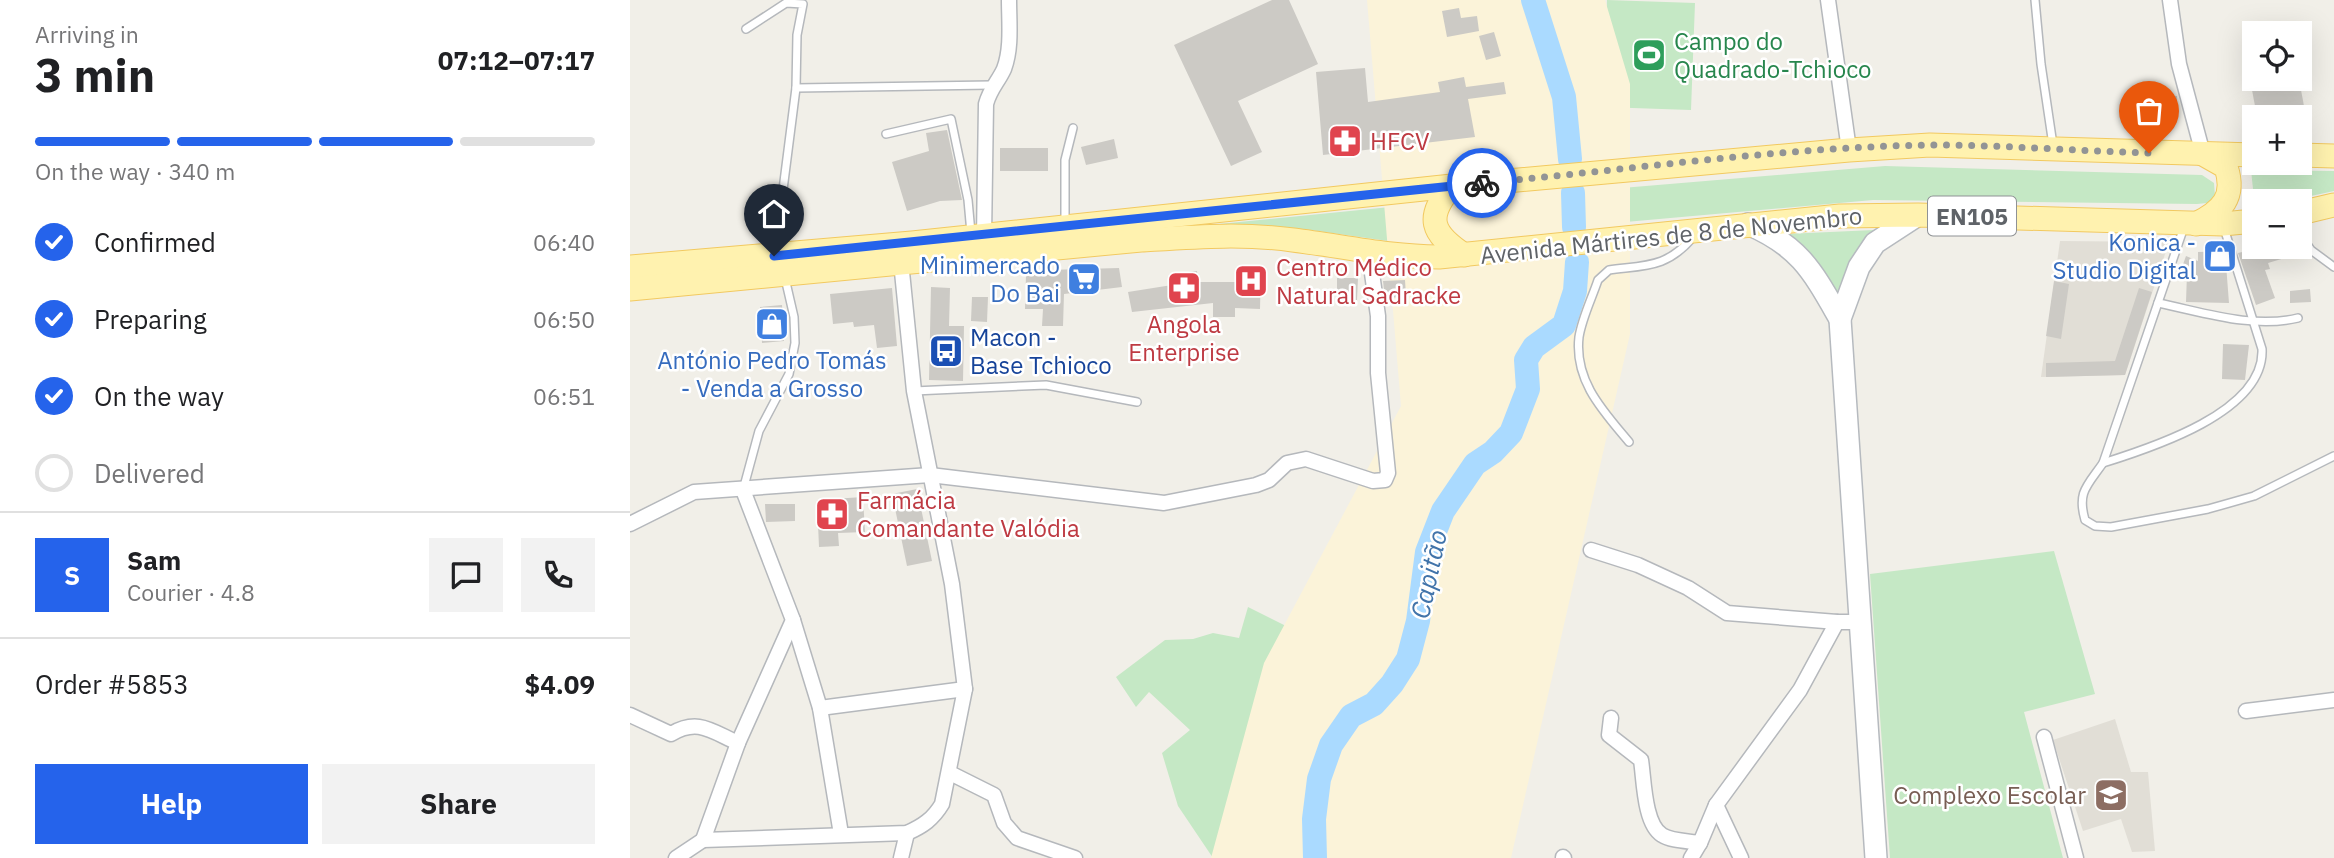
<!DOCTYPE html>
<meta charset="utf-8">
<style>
:root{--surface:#fff;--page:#f2f2f2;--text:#202124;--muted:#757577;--line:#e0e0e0;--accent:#2563eb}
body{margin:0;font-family:"IBM Plex Sans",sans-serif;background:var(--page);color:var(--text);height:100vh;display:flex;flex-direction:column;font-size:26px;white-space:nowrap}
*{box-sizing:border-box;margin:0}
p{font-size:23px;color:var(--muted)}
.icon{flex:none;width:38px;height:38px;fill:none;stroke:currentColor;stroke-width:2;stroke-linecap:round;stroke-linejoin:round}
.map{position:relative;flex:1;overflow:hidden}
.drawer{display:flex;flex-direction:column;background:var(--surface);width:630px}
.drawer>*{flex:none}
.fabs{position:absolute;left:1612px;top:21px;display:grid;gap:14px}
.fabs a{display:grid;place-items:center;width:70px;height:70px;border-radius:0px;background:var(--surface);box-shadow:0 7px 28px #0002;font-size:35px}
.pin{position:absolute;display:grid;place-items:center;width:60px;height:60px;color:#fff;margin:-72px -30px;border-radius:50% 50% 50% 0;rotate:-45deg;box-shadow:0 0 7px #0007}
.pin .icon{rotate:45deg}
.courier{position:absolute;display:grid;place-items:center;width:70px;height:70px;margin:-35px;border:5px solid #2563eb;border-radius:50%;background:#fff;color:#222;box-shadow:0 2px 9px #0007}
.head em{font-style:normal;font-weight:700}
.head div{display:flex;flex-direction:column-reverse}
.head{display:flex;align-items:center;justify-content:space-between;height:119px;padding:0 35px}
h1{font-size:46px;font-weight:700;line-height:52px}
.bar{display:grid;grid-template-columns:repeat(4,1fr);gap:10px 7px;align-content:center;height:84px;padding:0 35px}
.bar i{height:9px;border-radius:5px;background:var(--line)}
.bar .active{background:var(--accent)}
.bar p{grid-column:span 4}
.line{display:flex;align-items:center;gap:18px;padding:0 35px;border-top:2px solid var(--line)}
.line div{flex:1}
.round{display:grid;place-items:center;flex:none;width:74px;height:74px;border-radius:0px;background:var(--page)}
ol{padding:0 35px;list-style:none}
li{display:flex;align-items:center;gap:21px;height:77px}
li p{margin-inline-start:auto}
li .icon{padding:7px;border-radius:50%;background:var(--accent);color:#fff;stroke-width:4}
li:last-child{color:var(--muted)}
li i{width:38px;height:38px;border:4px solid var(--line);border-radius:50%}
.primary-button{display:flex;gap:14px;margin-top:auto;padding:14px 35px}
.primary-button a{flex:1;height:80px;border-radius:0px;background:var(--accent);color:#fff;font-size:28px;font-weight:700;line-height:80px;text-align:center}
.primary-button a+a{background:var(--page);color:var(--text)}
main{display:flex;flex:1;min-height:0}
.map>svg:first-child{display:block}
.education{fill:#e1ded6}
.green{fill:#c5e8c5}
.sand{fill:#fbf3d9}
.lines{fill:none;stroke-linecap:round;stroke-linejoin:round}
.river{stroke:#aadaff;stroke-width:24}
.building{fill:#cccac5}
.lane-casing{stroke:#b5b8bc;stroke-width:10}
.street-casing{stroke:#b5b8bc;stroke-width:17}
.secondary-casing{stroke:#b6babf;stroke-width:24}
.primary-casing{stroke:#f2c960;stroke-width:25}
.lane{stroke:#fff;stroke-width:7}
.street{stroke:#fff;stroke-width:14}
.secondary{stroke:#fff;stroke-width:21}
.primary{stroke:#fff2af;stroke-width:23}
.done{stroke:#929495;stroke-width:7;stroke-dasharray:0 12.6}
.route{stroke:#2563eb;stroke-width:9}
.labels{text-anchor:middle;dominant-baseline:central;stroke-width:5;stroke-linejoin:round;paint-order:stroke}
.shield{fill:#fff;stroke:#8f9295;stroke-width:2}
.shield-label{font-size:23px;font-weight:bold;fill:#5f6368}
.leisure-label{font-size:24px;fill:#27864d;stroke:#fff;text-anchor:start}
.health-label{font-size:24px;fill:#be3a42;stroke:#fff;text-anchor:start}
.street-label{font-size:24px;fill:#5f6368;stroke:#fff}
.shop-label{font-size:24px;fill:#366cbe;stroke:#fff;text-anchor:end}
.transit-label{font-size:24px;fill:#164399;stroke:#fff;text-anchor:start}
.education-label{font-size:24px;fill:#785e54;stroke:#fff;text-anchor:end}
.water-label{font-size:26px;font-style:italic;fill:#4174aa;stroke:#fff}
</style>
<main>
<section class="drawer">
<div class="head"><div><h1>3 min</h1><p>Arriving in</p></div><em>07:12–07:17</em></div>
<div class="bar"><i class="active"></i><i class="active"></i><i class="active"></i><i></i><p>On the way · 340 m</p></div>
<ol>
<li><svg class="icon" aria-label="check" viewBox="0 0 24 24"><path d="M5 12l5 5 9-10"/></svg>Confirmed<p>06:40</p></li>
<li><svg class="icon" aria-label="check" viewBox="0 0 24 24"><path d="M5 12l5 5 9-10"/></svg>Preparing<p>06:50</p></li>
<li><svg class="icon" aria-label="check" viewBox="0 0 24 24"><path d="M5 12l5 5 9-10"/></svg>On the way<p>06:51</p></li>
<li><i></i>Delivered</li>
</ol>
<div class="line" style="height:126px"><b class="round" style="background:var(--accent);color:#fff">S</b><div><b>Sam</b><p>Courier · 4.8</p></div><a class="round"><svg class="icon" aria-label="chat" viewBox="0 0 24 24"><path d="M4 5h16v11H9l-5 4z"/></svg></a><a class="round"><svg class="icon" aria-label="phone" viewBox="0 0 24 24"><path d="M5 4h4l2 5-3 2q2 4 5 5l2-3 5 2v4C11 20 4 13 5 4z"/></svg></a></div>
<div class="line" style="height:91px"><div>Order #5853</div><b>$4.09</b></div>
<div class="primary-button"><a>Help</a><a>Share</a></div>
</section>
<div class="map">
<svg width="1704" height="858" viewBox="0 0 1704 858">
<rect width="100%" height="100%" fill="#f1efe8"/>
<g class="education">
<polygon points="1430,241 1539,242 1495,375 1411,377"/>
<polygon points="1485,719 1501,772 1518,772 1525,851 1502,852 1491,819 1453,831 1423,740"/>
</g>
<g class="green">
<polygon points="977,0 1065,3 1061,110 973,107"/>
<polygon points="1255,166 1572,175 1584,183 1585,196 1577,203 1567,204 1243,200 928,228 956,191"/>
<polygon points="1621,170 1704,171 1704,191 1658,201 1624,201 1624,205 1619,206 1623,189"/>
<polygon points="790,204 801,247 673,229 579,225"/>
<path d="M1244,230C1225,252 1215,274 1208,302C1196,272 1182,252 1156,234Z"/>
<polygon points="1424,551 1465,694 1394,712 1433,858 1260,858 1240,574"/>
<polygon points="618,607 682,639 583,858 548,806 532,753 560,730 519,692 506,707 486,677 535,640 563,639 583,633 609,638"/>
</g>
<polygon class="sand" points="737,0 975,0 1000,84 1000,334 881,858 581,858 634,663 771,406"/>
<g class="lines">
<g class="river">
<polyline points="903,0 934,97 940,159"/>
<polyline points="943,193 944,227"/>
<polyline points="685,858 684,819 689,779 701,745 721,716 744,704 762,684 778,659 788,621 797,552 813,511 845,464 863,452 881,433 898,389 896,360 904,347 934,325 945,291 947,262"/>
</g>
</g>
<g class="building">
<polygon points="642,0 659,0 688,64 608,101 632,152 601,166 544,45"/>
<polygon points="829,8 831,18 847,16 849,31 817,37 812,11"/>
<polygon points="864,32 871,56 856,60 849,36"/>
<polygon points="735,68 738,102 810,92 808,82 834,77 836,87 874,82 876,94 838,99 845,137 693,155 686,72"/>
<polygon points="1620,79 1669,79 1676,117 1627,117"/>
<polygon points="1505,95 1547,96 1546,120 1505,119"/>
<polygon points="317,130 332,200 310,201 277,211 262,162 299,151 296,133"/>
<polygon points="484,139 488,158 456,165 451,147"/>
<rect x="370" y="148" width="48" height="23"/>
<polygon points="1633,247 1635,253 1658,247 1661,256 1638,263 1640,269 1635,270 1645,298 1626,305 1608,253"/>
<polygon points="1595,251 1599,303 1556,302 1557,273 1551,270 1556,256 1568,261 1568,252"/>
<polygon points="609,266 631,266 630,309 605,308 605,317 583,317 583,303 502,312 498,292 542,285 541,274 567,271 568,282 608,282"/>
<polygon points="489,268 492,287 434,294 433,326 412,326 413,309 395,309 396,275 418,275 418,270"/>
<polygon points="707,278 728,278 727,300 707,299"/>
<polygon points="775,280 776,297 755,298 753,281"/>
<polygon points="1424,281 1439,284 1431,339 1416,336"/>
<polygon points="301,287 320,288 319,326 334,326 333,381 299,380"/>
<polygon points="262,288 267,346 247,348 244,325 224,327 223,322 203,324 200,294"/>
<polygon points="1509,288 1522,292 1495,375 1416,377 1416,363 1485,361"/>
<polygon points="1680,289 1681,302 1660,303 1660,291"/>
<polygon points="342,297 358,297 357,322 341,321"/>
<polygon points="152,305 154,341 132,343 130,307"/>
<polygon points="1593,344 1619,345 1615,380 1592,379"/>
<polygon points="287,489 302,561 277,566 262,494"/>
<polygon points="233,497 235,532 208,533 209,546 189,547 187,500"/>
<polygon points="135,504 165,504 165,521 136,522"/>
</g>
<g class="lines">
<g class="lane-casing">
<g id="lane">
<polyline points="1405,0 1411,64 1423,145"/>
<polyline points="116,29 156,3 173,4 167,35 166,88 145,252"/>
<polyline points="166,88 361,85"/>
<polyline points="256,134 321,119 338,200 341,233"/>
<polyline points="435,224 435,160 443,128"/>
<path d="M1554,227L1473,463C1457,486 1447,492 1455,520L1465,526L1481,527L1578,509L1624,496L1704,456"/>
<polyline points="1670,234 1681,250 1704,267"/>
<path d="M1528,303C1573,312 1622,329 1668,318"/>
<polyline points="284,391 416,385 507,402"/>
<path d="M999,442C973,411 944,381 949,337C952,318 962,298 968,280L979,270C1016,265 1037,268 1063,237"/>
<path d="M1473,463C1521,448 1635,412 1632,349L1594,228"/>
<polyline points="113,490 129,431 159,374 165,343 164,317 155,278"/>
</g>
</g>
<g class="street-casing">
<g id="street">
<polyline points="1198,0 1219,150"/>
<polyline points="1540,0 1549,64 1573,154"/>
<path d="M354,236L356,104C360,89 368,82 374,69C382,48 379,22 379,0"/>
<path d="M113,490L163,620L108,743L73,840L277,833C293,826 303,819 312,804L335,689L322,584L284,391L271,262"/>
<polyline points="0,524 64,492 300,475 534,503 626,485 639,480 657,463 676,459 743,481 755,480 758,473 748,373 748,316 739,252"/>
<polyline points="961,550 1008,565 1058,588 1097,613 1207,622"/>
<polyline points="163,620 190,708 211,834"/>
<polyline points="190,708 335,689"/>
<polyline points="1616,711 1704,700"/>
<path d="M0,715L41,734C68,718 81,731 108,743"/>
<path d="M981,718L979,735L1011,760C1014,779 1014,824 1032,835C1041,841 1059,841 1070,843"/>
<polyline points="1414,737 1446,858"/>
<polyline points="320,773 364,795 374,823 387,838 445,858"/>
<polyline points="1086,805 1111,858"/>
<polyline points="933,857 934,858"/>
<polyline points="46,858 73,840"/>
<polyline points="271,858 277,833"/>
<polyline points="1061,858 1070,843 1086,805 1170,690 1207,622 1230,622"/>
</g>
</g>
<g class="secondary-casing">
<g id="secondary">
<path d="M1118,224C1170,246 1183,272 1210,319"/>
<polyline points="1246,858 1210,319 1229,267 1245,243 1288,215"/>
</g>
</g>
<g class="primary-casing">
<g id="primary">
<polyline points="1670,155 1704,156"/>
<path d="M822,186C795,217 801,233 834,255"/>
<polyline points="1670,213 1704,205"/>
<path d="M1566,224C1592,211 1606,197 1596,167L1573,154"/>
<polyline points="0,267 282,243 822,186 1219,150 1300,145 1624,155"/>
<path d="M0,289L511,240C562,237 613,233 663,240C712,246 759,257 809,257L1210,216L1288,215L1593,224L1624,221"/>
</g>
</g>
<use href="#lane" class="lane"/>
<use href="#street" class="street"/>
<use href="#secondary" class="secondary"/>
<use href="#primary" class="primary"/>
</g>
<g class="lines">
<path class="done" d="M852,183C1000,170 1153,147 1301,145C1374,145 1446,151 1519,153"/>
<polyline class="route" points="144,256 852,183"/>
</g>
<defs>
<g id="stadium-square" transform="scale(1.75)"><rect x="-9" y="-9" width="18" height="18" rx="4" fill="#2e9e5b" stroke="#fff"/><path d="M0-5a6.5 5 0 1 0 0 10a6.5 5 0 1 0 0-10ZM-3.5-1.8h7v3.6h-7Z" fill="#fff"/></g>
<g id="pharmacy-square" transform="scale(1.75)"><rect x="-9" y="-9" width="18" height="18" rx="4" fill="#e0444e" stroke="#fff"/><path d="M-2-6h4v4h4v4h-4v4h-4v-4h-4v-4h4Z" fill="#fff"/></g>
<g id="shop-square" transform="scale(1.75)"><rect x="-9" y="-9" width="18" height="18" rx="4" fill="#3f7fe0" stroke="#fff"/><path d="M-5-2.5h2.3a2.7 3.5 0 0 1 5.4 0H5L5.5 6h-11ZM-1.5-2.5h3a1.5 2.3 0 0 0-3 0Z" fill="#fff"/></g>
<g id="supermarket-square" transform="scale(1.75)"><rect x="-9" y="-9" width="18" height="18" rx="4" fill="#3f7fe0" stroke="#fff"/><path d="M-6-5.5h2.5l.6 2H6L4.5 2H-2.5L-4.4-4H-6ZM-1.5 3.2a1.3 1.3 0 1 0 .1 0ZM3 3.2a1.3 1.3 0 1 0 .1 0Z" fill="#fff"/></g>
<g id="hospital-square" transform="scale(1.75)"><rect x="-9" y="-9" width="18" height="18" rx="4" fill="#e0444e" stroke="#fff"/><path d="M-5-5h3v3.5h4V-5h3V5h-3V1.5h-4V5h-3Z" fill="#fff"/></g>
<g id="bus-square" transform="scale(1.75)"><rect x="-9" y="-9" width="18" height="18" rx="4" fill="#1a4fb4" stroke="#fff"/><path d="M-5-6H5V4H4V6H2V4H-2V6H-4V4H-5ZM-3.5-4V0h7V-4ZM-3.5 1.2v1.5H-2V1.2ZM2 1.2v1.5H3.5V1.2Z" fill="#fff"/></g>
<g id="school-square" transform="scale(1.75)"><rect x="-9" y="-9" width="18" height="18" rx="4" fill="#8d6e63" stroke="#fff"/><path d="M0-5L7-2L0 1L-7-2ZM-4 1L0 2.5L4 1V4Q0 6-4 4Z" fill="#fff"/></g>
</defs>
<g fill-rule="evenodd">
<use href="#stadium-square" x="1019" y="55"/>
<use href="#pharmacy-square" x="715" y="141"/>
<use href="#shop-square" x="1590" y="256"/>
<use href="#supermarket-square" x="454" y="279"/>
<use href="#hospital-square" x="621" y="281"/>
<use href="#pharmacy-square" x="554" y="288"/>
<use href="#shop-square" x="142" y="324"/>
<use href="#bus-square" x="316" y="351"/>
<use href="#pharmacy-square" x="202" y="514"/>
<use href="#school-square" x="1481" y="795"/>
</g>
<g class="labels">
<rect class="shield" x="1298" y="196.5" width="88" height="39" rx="5"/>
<g class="shield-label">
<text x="1342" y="216">EN105</text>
</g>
<g class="leisure-label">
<text x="1044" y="41">Campo do<tspan x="1044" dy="28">Quadrado-Tchioco</tspan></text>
</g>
<g class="health-label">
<text x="740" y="141">HFCV</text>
<text x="646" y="267">Centro Médico<tspan x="646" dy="28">Natural Sadracke</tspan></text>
<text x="554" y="324" text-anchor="middle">Angola<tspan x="554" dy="28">Enterprise</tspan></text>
<text x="227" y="500">Farmácia<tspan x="227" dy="28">Comandante Valódia</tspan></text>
</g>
<g class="street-label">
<text transform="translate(1041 235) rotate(-6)">Avenida Mártires de 8 de Novembro</text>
</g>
<g class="shop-label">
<text x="1566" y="242">Konica -<tspan x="1566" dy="28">Studio Digital</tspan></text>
<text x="430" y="265">Minimercado<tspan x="430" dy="28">Do Bai</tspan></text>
<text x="142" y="360" text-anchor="middle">António Pedro Tomás<tspan x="142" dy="28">- Venda a Grosso</tspan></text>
</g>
<g class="transit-label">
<text x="340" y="337">Macon -<tspan x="340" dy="28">Base Tchioco</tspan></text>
</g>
<g class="education-label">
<text x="1456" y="795">Complexo Escolar</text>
</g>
<g class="water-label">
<text transform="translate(798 574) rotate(-78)">Capitão</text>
</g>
</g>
</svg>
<div class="fabs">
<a><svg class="icon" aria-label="locate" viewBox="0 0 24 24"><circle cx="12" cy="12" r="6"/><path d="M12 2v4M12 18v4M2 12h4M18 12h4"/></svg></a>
<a>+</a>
<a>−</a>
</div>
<div class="pin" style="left:1519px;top:153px;background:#ea580c"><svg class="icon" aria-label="bag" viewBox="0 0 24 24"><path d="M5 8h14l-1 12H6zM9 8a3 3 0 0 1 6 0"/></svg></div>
<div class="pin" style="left:144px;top:256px;background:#1f2937"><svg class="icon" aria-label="home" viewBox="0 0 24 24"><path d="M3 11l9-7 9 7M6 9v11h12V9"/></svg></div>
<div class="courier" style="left:852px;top:183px"><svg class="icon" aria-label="bike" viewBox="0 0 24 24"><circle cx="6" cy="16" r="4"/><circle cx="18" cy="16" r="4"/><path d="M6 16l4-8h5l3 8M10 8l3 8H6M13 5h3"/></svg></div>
</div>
</main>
